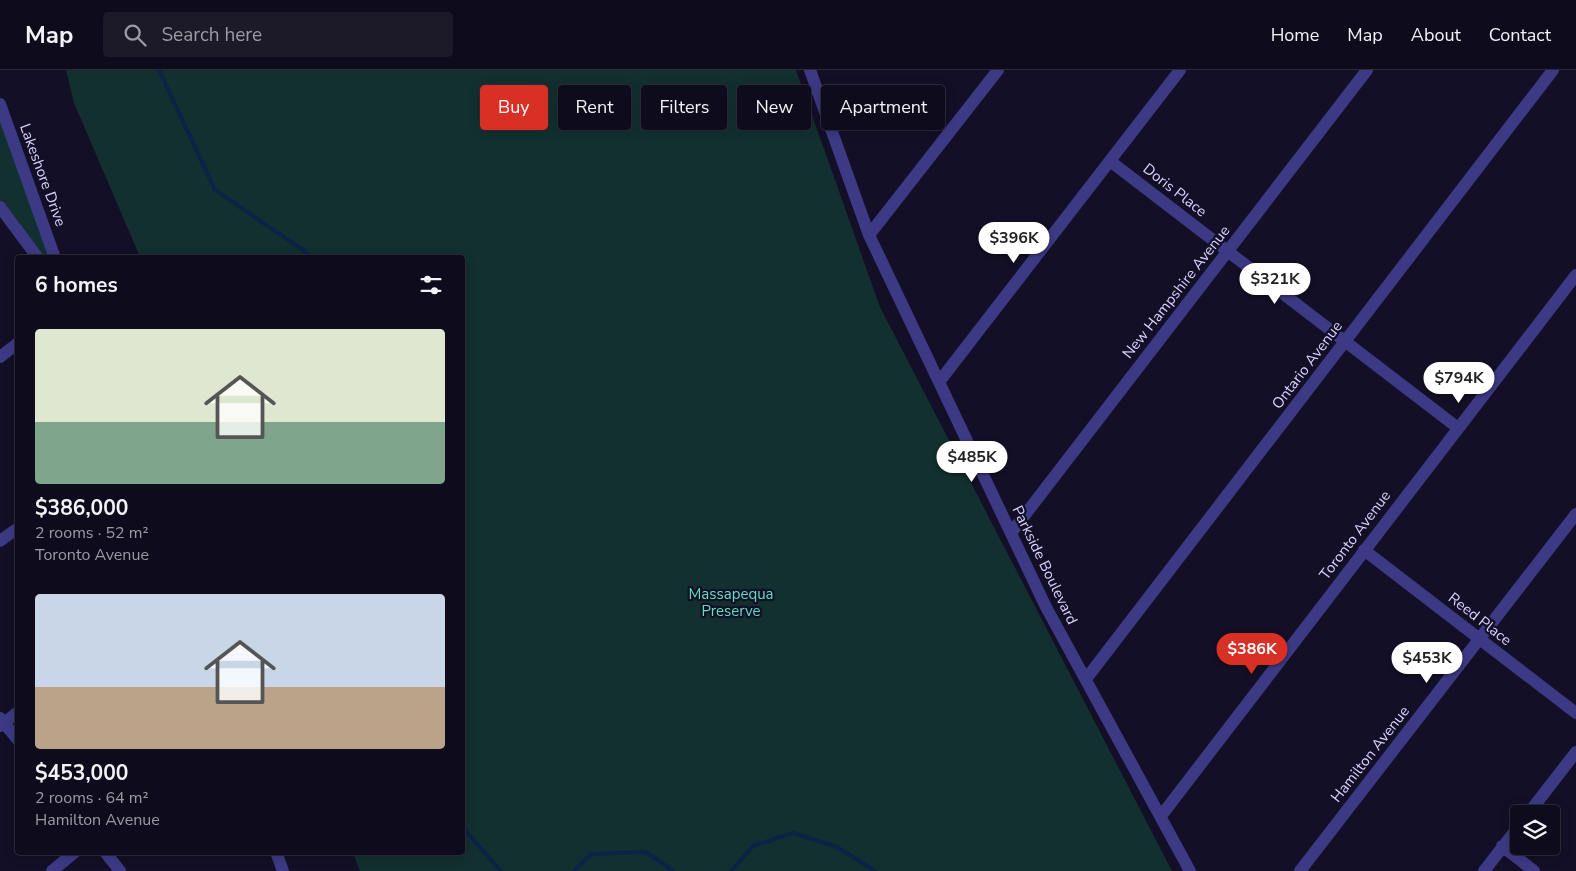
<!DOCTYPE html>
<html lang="en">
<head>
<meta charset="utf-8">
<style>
	:root { --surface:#0e0b1c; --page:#1c1929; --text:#f1f3f6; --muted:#9b9ba3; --line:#2e2b3b; --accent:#d93025 }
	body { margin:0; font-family:"Nunito Sans",sans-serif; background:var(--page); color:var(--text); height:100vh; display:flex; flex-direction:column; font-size:19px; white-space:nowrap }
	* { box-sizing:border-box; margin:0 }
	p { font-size:16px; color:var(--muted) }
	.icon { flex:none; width:28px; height:28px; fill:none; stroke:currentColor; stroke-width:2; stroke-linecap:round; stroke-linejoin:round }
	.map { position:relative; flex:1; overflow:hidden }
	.panel { position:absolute; left:15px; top:185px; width:450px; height:600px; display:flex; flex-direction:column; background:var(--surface); border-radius:5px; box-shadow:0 2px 12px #0003,0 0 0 1px var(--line) }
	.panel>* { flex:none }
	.top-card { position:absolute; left:480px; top:15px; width:475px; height:45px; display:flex; gap:10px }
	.controls { position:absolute; left:1510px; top:735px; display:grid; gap:10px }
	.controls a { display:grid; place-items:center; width:50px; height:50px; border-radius:5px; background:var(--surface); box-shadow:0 2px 12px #0003,0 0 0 1px var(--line); font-size:25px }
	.price { position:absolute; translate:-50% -42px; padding:0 11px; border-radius:18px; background:#fff; color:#222; font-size:16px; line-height:32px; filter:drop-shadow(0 1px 2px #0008) }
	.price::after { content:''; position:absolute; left:50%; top:30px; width:15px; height:11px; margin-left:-8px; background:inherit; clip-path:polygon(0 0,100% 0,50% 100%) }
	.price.current { background:var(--accent); color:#fff }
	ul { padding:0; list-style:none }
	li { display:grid; align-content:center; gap:10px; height:265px; padding:0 20px }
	li span { display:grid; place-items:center; height:155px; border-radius:5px; color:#555 }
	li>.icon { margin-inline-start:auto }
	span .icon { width:90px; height:90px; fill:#fffc; stroke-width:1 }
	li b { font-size:21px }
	h2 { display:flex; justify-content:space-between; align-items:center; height:60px; padding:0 20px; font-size:21px }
	.tag { padding:0 18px; border-radius:5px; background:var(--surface); box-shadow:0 2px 12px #0003,0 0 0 1px var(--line); font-size:18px; line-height:45px }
	.tag.current { background:var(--accent); color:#fff }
	header { display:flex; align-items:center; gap:30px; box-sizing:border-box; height:70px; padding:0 25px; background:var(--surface); border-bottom:1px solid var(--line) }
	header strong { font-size:24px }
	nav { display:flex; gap:28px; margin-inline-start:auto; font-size:18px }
	.search { width:350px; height:45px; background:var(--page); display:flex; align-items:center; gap:12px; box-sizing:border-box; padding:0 18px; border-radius:5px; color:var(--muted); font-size:19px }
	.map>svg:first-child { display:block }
</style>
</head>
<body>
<header>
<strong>Map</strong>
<div class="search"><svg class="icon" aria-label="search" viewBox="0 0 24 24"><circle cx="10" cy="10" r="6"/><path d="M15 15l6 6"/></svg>Search here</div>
<nav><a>Home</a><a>Map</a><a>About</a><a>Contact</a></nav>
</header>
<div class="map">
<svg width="1576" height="801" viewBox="0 0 1576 801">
	<rect width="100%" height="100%" fill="#130f26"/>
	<path fill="#12302f" d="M66 0H796L880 237 1172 801H360L353 783 462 782V188L140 187 74 33Z
		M0 40 55 187H37L0 139Z"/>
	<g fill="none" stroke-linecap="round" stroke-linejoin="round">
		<path stroke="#0c2248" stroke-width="4" d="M159 0 215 120 306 182 310 188
			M462 757 501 801
			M574 801 591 784 646 782 673 801
			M731 801 753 776 793 763 837 777 875 801"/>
		<path stroke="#3d3a85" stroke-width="12" d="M810 0 869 165 939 312 1046 537 1190 801
			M0 34 55 188
			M1110 91 1458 358
			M0 137 38 188
			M869 165 998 0
			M0 287 18 273
			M939 312 1180 0
			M1011 463 1367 0
			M0 471 18 458
			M1364 480 1576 643
			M1086 609 1553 0
			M0 648 18 670
			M0 656 18 642
			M1528 744 1576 682
			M1161 746 1576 205
			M1502 776 1534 801
			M105 782 120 801
			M276 782 283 801
			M52 801 75 782
			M1300 801 1576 444
			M1484 801 1519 756"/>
	</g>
	<g text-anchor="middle" stroke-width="4.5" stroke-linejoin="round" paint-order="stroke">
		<g font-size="15" fill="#d9d4ff" stroke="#130f26">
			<text transform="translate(43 105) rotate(70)" y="5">Lakeshore Drive</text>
			<text transform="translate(1175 120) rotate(38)" y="5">Doris Place</text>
			<text transform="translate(1176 222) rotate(-52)" y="5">New Hampshire Avenue</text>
			<text transform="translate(1307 295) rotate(-53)" y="5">Ontario Avenue</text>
			<text transform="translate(1355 465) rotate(-53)" y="5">Toronto Avenue</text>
			<text transform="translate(1045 495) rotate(64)" y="5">Parkside Boulevard</text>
			<text transform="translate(1480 549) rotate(38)" y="5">Reed Place</text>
			<text transform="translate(1370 684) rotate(-52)" y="5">Hamilton Avenue</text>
		</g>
		<g font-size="15" fill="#5fe0c0" stroke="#130f26">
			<text x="731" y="529">Massapequa<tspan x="731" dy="17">Preserve</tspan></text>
		</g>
	</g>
</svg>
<div class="controls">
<a><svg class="icon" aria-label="layers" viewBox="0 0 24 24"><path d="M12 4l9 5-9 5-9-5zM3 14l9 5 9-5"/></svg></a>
</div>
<b class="price" style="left:1014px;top:194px">$396K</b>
<b class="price" style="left:1275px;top:235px">$321K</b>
<b class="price" style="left:1459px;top:334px">$794K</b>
<b class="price" style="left:972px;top:413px">$485K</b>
<b class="price current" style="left:1252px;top:605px">$386K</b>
<b class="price" style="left:1427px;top:614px">$453K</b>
<div class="top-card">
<a class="tag current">Buy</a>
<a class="tag">Rent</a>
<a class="tag">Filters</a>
<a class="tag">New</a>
<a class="tag">Apartment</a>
</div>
<section class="panel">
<h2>6 homes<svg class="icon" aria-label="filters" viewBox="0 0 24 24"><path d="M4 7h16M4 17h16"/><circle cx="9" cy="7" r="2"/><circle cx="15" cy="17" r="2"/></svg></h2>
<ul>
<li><span style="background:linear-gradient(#dfe7d0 60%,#7fa58c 0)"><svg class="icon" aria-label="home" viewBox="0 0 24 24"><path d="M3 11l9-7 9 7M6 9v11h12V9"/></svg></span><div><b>$386,000</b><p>2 rooms · 52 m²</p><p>Toronto Avenue</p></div></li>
<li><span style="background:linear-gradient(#c9d6e8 60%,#b9a48a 0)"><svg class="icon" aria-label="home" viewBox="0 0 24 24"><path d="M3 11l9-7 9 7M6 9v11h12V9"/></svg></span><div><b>$453,000</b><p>2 rooms · 64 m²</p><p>Hamilton Avenue</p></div></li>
</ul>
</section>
</div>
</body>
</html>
